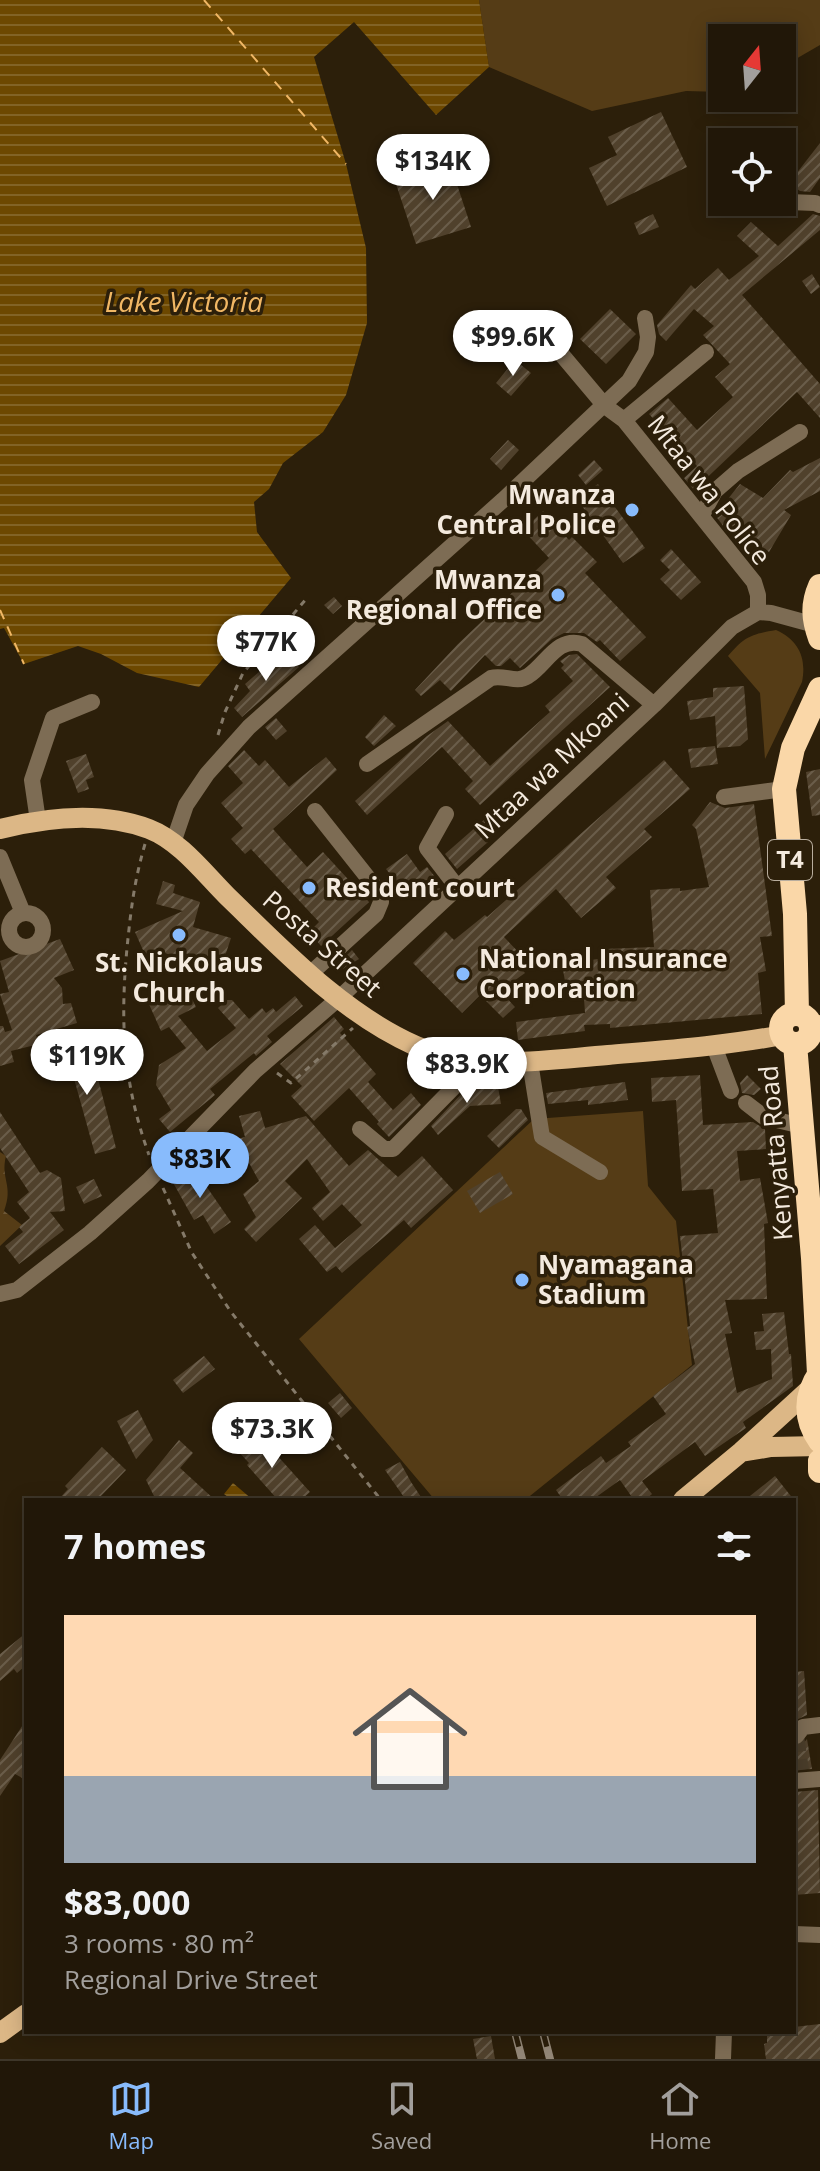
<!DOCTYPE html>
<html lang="en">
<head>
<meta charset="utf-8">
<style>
	:root { --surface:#211708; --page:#2d2416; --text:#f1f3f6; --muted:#a29f9c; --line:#3e3629; --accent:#88bbfc }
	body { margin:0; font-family:"Open Sans",sans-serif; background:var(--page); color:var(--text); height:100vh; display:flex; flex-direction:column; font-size:30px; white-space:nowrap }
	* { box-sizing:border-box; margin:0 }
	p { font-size:26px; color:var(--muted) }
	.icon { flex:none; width:44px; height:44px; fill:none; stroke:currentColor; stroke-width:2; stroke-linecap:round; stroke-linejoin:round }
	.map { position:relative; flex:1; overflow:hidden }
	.panel { position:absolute; left:24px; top:1498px; width:772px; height:536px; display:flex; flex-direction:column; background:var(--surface); border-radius:0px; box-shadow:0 4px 20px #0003,0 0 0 2px var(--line) }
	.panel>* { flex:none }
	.needle { width:52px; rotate:17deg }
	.fabs { position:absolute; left:708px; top:24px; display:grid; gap:16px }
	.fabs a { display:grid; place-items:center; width:88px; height:88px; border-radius:0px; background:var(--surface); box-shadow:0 4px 20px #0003,0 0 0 2px var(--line); font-size:40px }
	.price { position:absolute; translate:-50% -68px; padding:0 18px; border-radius:28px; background:#fff; color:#222; font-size:26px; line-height:52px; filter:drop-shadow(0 2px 4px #0008) }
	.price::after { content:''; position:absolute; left:50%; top:48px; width:24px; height:18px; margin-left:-12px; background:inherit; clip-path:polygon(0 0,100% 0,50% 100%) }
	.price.on { background:var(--accent); color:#111 }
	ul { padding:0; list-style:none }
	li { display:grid; align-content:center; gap:16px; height:424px; padding:0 40px }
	li span { display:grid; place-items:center; height:248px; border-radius:0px; color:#555 }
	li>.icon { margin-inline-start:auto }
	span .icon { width:144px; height:144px; fill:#fffc; stroke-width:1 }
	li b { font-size:34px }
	h2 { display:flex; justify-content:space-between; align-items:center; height:96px; padding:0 40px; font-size:34px }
	.menu { display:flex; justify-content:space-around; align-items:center; height:112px; border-top:2px solid var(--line); background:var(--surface); font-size:22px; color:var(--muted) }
	.menu a { display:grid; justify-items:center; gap:4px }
	.menu .on { color:var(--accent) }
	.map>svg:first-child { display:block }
</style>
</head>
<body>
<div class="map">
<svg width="820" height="2059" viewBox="0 0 820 2059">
	<defs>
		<pattern id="forest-firs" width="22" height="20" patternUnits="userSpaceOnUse" patternTransform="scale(2)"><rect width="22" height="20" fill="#553c16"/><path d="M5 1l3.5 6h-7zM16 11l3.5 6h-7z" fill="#6e5837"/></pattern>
		<pattern id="water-rules" width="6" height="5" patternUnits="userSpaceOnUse" patternTransform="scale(2)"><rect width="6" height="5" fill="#6d4800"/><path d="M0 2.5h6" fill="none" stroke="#826325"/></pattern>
		<pattern id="building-hatch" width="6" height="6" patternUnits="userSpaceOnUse" patternTransform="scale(2)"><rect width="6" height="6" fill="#50412c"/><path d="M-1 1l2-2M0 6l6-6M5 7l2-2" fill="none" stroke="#6a5d4a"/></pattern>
	</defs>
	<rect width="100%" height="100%" fill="#2c1f0a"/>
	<path fill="#553c16" d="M479 0H820V45L782 67V38H722V92L686 91 592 111 489 67Z
		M776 630C798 640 807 657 802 682L765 759 760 693 728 656C744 637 751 634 776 630Z
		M643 1111 648 1186 676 1221 692 1365 525 1500H435L299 1339 534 1119Z"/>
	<path fill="url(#forest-firs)" d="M0 1152 6 1156C0 1179 14 1185 4 1211L22 1225 0 1246Z"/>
	<path fill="url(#water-rules)" d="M0 0H479L489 67 436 115 354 22 314 57 346 164 366 248 367 323 346 395 323 432 283 463 269 489 254 502 257 532 291 578 199 687 137 673 101 654 78 646 24 664 4 628 0 629Z
		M233 1483 253 1500H232L224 1494Z"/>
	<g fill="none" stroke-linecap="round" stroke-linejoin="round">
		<path stroke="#f1b764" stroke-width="2" stroke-dasharray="10 8" stroke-linecap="butt" d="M204 0 346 164
			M0 610 24 664"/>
	</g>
	<path fill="url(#building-hatch)" d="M661 112 687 167 607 206 589 168 617 155 608 137Z
		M820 143V178L810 192 800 191 789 183Z
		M449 160 471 227 416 244 394 178Z
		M653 214 659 227 639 235 634 223Z
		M813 214 820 216V230L742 295 820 384V418L797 392 694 490 684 478 697 466 649 414 668 398 697 430 733 397 715 377 730 364 703 335 714 326 694 309 666 341 659 334 657 325 691 285 695 289 718 268 729 280 759 256 737 236 751 222 778 246Z
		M812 274 820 287 811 294 802 281Z
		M610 309 636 334 606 364 580 339Z
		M515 360 531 373 511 396 496 383Z
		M508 440 519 450 501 470 490 459Z
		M820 458V491L784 510 791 515 769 552 729 528 727 531 715 515 740 484 763 498 790 470 793 472Z
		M594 460 603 470 586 485 578 475Z
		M598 484 645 548 623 563 577 499Z
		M543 511 569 540 572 537 597 562 585 573 646 637 620 661 600 640 597 642 584 633H564L552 639 520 668 510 658 501 666H496L485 655 451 691 440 680 421 696 415 690 458 644 549 558 523 530Z
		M671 549 701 582 681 600 660 579 670 570 660 560Z
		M334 597 342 606 333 614 324 605Z
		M281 653 287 661 290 658 299 667 242 717 234 708 250 691 245 684Z
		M577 654 610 687 480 805 465 789 473 781 442 747 367 815 355 801 427 736 448 721 490 766 550 712 545 706 573 681 561 668 564 665 560 661 569 655Z
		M744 686 748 739 740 746 717 748 715 716 690 720 687 701 713 697V688Z
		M384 715 396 726 374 746 365 737Z
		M276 718 287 731 276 740 265 727Z
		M715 746 718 764 691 768 688 749Z
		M244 750 259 766 265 760 289 787 326 757 337 770 273 829 307 867 323 852 369 902 321 946 309 932 319 922 251 849 245 854 231 839 243 828 221 803 243 783 228 766Z
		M86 754 94 777 86 780 89 789 78 793 66 761Z
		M664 760 690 789 644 829 652 837 606 877 616 888 581 918 556 889 504 937 523 957 517 963 525 973 500 991 515 1007 503 1018 480 995 462 1013 413 963 445 931 454 940 485 915 487 917Z
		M820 769V815L812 816 806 772Z
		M710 802 725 808 754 804 772 936 760 937 766 971 758 973 762 1014 610 1028V1024L584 1025 585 1031 518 1040 516 1022 585 1013 583 984 566 987 562 964 605 958 604 949 654 947 650 890 680 888V891L709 887 696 829 692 825Z
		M485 819 494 830 485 838 488 842 457 869 445 854Z
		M407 854 420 872 427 867 440 883 438 886 440 889 426 900 421 892 412 898 405 889 403 891 386 869Z
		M163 881 175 885 173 893 200 902 193 927 231 938 219 974 160 951 146 957 135 932 183 911 156 904Z
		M60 939 74 970 54 978 62 988 63 1004 71 1003 77 1023 36 1035 39 1044 11 1051 14 1062 0 1066V1026H3L5 1032 12 1030 0 994 9 992 0 961Z
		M352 950 359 959 343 969 338 964Z
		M185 985 196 1007 178 1016 207 1051 236 1028 218 1008 227 1000H232L249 1019 262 1008 266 1013 273 1008 276 1012 295 996 303 1006 267 1036 272 1042 256 1056 254 1053 210 1089 215 1095 170 1132 159 1119 171 1110 156 1085 159 1065 186 1048 169 1027 161 1031 148 1002Z
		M334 1017 344 1029 340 1033 376 1074 368 1082 393 1110 411 1093 421 1105 389 1137 377 1124 379 1122 349 1088 314 1121 291 1096 302 1086 280 1064Z
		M90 1048 116 1148 95 1154 73 1075 42 1077V1064L74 1063 71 1055Z
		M700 1075 703 1125 753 1122 765 1129 766 1149 737 1151 740 1181 760 1178 768 1223 764 1224 767 1299 725 1300 732 1333 725 1334 737 1393 772 1379 771 1349 756 1350 754 1332 764 1331 762 1314 784 1312 789 1354H791L793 1386 743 1422 746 1428 705 1456 695 1442 642 1481 652 1494 645 1500H634L620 1480 592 1500H563L556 1490 601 1456 606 1463 631 1446 628 1442 666 1414 653 1396 695 1364 687 1327 690 1326 680 1236 718 1233 713 1189 682 1191 676 1100 652 1102 651 1078Z
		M747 1075 761 1089 754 1095 742 1093 740 1083Z
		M625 1082 628 1100 588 1105V1100L548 1104 546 1093Z
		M498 1087 501 1104 470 1106 438 1135 431 1126 466 1089Z
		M516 1109H521L528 1120 499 1148 487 1136Z
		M260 1111 265 1128 306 1116 349 1166 368 1150 398 1177 422 1156 453 1190 411 1228 404 1220 342 1273 336 1266 327 1272 299 1239 315 1225 335 1248 362 1225 342 1204 323 1221 312 1208 330 1192 307 1159 285 1181 302 1198 256 1242 244 1229 256 1217 243 1194 259 1181 244 1154 210 1163 206 1147 245 1137 239 1116Z
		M0 1112 40 1173 47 1170 61 1178 65 1211 50 1212 64 1230 19 1264 5 1246 23 1232 19 1227 30 1218 17 1202 29 1192 0 1148Z
		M193 1167 231 1222 214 1234 203 1215 194 1220 171 1179Z
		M500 1172 513 1194 480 1213 467 1191Z
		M94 1179 102 1196 84 1204 76 1187Z
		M204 1356 215 1369 183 1393 173 1380Z
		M340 1393 352 1408 341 1418 328 1403Z
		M138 1410 153 1440 136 1459 117 1421Z
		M257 1433 310 1492 301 1500H278L247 1465 249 1463 237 1450Z
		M179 1440 193 1453 180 1468 215 1500H156L146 1480Z
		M102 1447 126 1470 97 1500H58L68 1489 65 1486Z
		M400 1462 411 1482 423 1500H406L385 1470Z
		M775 1476 794 1500H745Z
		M26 1633V1665L17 1673 14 1669 0 1681V1654Z
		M804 1671 807 1715 794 1721V1672Z
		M26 1720V1780L15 1774 0 1796V1760Z
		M807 1739 812 1769 794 1770V1747L801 1746Z
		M818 1790 820 1893 794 1895V1792Z
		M820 2024V2059H766L764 2044 767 2043V2032H794V2027Z
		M491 2036 495 2059H477L473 2039Z"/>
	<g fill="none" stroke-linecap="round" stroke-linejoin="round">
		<path stroke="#4a3d2a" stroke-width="16" stroke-dasharray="16 8" stroke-linecap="butt" d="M796 1736 801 1770"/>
		<path stroke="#857a69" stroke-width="3" stroke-dasharray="6 6" stroke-linecap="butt" d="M218 735 225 712 243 673 307 598
			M145 844C134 882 131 909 127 948 120 1024 123 1082 149 1155
			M277 1073 291 1083 353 1028
			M163 1188 192 1253 231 1312 381 1500"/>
		<path stroke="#7d6c54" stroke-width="16" d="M789 202 815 203 820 205
			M536 324 605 406 624 420 754 582 758 595V612
			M624 420 706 352
			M702 515 715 491 738 471 800 432
			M367 764 491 678C504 674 516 684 528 676 546 665 557 636 582 644L654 705
			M724 797 784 789
			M446 814 427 848 457 887
			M38 821 32 780 53 718 92 702
			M173 843 186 805 207 774 249 727 503 500 629 381 646 352 648 337 645 318
			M0 857 23 913
			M9 930a17 17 0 1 1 34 0a17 17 0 1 1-34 0Z
			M310 974 376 914 381 902 380 893 315 811
			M714 1046 731 1091
			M530 1062 542 1137 600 1172
			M746 1103 764 1117 802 1126
			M360 1129 384 1149H393L455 1086 469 1060
			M0 1294 17 1290 90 1233 148 1181 255 1071 338 999 654 705 732 627 758 612 771 613 815 625
			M796 1736 803 1727 820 1725
			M794 1781 820 1779
			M794 1934 820 1935
			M723 2059 724 2032"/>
		<path stroke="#dcb786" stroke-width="20" d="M0 829C48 817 102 811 149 829 180 841 204 873 227 896 284 951 342 1013 416 1046 477 1072 544 1060 608 1055 666 1050 724 1046 782 1035
			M811 1026 820 1025
			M741 1452 771 1447 820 1446
			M683 1500 741 1452 811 1388
			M0 2033 26 2014"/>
		<path stroke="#fad7a8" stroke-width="24" d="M820 586C812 604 813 619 820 638
			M797 1014 795 914 784 789 793 748 820 689
			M781 1029a15 15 0 1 1 30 0a15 15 0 1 1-30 0Z
			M795 1044 813 1258 819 1374
			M820 1373C805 1395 804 1419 820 1441
			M820 1461V1471"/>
		<defs>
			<path id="rail" d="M515 2032 522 2059
				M543 2032 550 2059"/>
		</defs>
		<use href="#rail" stroke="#938777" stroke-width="8"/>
		<use href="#rail" stroke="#2c1f0a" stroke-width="5" stroke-dasharray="15" stroke-linecap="butt"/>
	</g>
	<g fill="#88bbfc" stroke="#2c1f0a" stroke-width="3">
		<circle cx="632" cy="510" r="8"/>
		<circle cx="558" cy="595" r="8"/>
		<circle cx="309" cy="888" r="8"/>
		<circle cx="179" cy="935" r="8"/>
		<circle cx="463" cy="974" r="8"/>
		<circle cx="522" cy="1280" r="8"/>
	</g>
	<g text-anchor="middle" stroke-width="7" stroke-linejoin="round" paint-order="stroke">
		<rect fill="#2c1f0a" stroke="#b8ad9e" stroke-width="2" x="768" y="840" width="44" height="40" rx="6"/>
		<g font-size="24" font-weight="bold" fill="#f4eade">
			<text x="790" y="868">T4</text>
		</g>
		<g font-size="26" fill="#f4eade" stroke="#2c1f0a">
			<text transform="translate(709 490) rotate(52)" y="9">Mtaa wa Police</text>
			<text transform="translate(552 766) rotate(-43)" y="9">Mtaa wa Mkoani</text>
			<text transform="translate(322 944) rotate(41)" y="9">Posta Street</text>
			<text transform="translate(776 1153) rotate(-95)" y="9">Kenyatta Road</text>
		</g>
		<g font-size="26" font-weight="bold" fill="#f4eade" stroke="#2c1f0a" text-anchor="start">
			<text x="616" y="504" text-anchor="end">Mwanza<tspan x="616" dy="30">Central Police</tspan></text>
			<text x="542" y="589" text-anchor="end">Mwanza<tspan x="542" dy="30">Regional Office</tspan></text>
			<text x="325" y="897">Resident court</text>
			<text x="479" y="968">National Insurance<tspan x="479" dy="30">Corporation</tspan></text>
			<text x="179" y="972" text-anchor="middle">St. Nickolaus<tspan x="179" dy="30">Church</tspan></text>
			<text x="538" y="1274">Nyamagana<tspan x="538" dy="30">Stadium</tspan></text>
		</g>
		<g font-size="28" font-style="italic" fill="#f1b764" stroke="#2c1f0a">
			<text x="184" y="312">Lake Victoria</text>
		</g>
	</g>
</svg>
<div class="fabs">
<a><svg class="needle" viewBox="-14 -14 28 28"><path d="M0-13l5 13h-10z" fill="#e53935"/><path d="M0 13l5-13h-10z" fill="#a29f9c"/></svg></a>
<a><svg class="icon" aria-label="locate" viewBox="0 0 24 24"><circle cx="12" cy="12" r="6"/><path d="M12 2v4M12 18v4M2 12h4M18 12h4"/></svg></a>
</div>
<b class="price" style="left:433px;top:202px">$134K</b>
<b class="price" style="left:513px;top:378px">$99.6K</b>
<b class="price" style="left:266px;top:683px">$77K</b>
<b class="price" style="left:87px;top:1097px">$119K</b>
<b class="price" style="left:467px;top:1105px">$83.9K</b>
<b class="price on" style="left:200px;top:1200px">$83K</b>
<b class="price" style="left:272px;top:1470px">$73.3K</b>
<section class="panel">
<h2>7 homes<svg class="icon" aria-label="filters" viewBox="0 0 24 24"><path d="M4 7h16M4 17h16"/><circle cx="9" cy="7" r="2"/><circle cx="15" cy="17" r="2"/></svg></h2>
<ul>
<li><span style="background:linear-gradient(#ffd9b3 65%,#9aa5b1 0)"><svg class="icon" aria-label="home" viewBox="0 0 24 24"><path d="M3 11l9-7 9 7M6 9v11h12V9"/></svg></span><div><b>$83,000</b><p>3 rooms · 80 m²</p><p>Regional Drive Street</p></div></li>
</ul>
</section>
</div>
<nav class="menu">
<a class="on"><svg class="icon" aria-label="map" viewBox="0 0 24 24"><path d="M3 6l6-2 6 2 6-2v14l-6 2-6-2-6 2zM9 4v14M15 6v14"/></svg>Map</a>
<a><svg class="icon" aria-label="saved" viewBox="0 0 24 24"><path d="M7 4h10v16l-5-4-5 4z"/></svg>Saved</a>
<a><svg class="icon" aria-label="home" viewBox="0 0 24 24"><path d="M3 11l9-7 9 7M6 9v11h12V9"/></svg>Home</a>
</nav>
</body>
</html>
